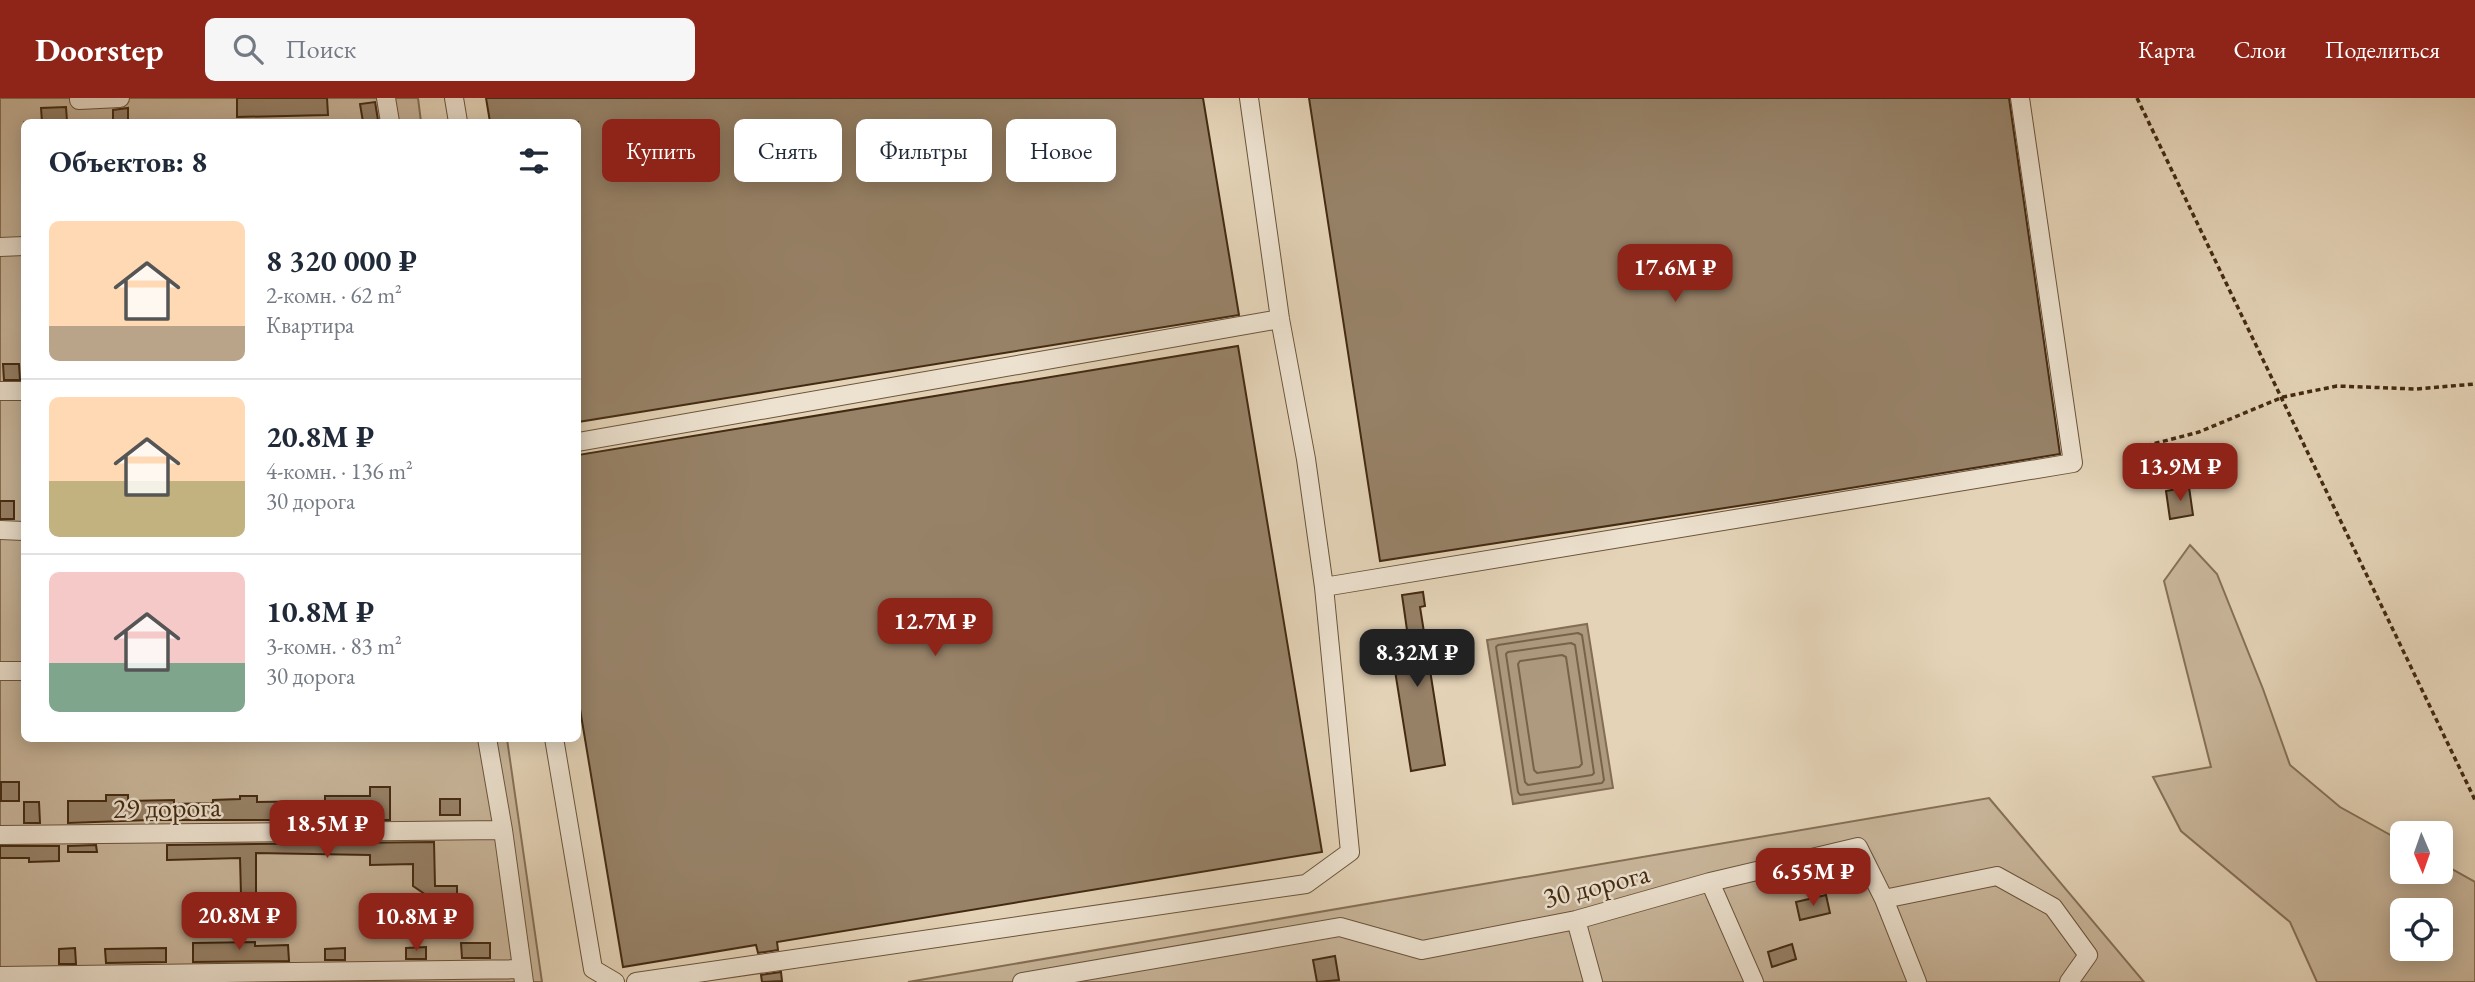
<!DOCTYPE html>
<html lang="ru">
<head>
<meta charset="utf-8">
<style>
	:root { --surface:#fff; --page:#f6f6f7; --text:#1f2937; --muted:#747a83; --line:#e0e1e3; --accent:#8f2418 }
	body { margin:0; font-family:"EB Garamond",serif; background:var(--page); color:var(--text); height:100vh; display:flex; flex-direction:column; font-size:26px; white-space:nowrap }
	* { box-sizing:border-box; margin:0 }
	p { font-size:23px; color:var(--muted) }
	.icon { flex:none; width:38px; height:38px; fill:none; stroke:currentColor; stroke-width:2; stroke-linecap:round; stroke-linejoin:round }
	.map { position:relative; flex:1; overflow:hidden }
	.details { position:absolute; left:21px; top:21px; width:560px; height:623px; display:flex; flex-direction:column; background:var(--surface); border-radius:10px; box-shadow:0 4px 18px #0003 }
	.details>* { flex:none }
	.banner { position:absolute; left:602px; top:21px; width:665px; height:63px; display:flex; gap:14px }
	.needle { width:46px; rotate:178deg }
	.fabs { position:absolute; left:2390px; top:723px; display:grid; gap:14px }
	.fabs a { display:grid; place-items:center; width:63px; height:63px; border-radius:10px; background:var(--surface); box-shadow:0 4px 18px #0003; font-size:35px }
	.price { position:absolute; translate:-50% -60px; padding:0 16px; border-radius:14px; background:var(--accent); color:#fff; font-size:23px; line-height:46px; filter:drop-shadow(0 2px 4px #0008) }
	.price::after { content:''; position:absolute; left:50%; top:42px; width:21px; height:16px; margin-left:-10px; background:inherit; clip-path:polygon(0 0,100% 0,50% 100%) }
	.price.on { background:#222; color:#fff }
	ul { padding:0; list-style:none }
	li { display:flex; align-items:center; gap:21px; height:175px; padding:0 28px }
	li+li { border-top:2px solid var(--line) }
	li span { display:grid; place-items:center; flex:none; width:196px; height:140px; border-radius:10px; color:#555 }
	li>.icon { margin-inline-start:auto }
	span .icon { width:84px; height:84px; fill:#fffc; stroke-width:1 }
	li b { font-size:30px }
	h2 { display:flex; justify-content:space-between; align-items:center; height:84px; padding:0 28px; font-size:30px }
	.chip { padding:0 24px; border-radius:10px; background:var(--surface); box-shadow:0 4px 18px #0003; font-size:24px; line-height:63px }
	.chip.on { background:var(--accent); color:#fff }
	header { display:flex; align-items:center; gap:42px; box-sizing:border-box; height:98px; padding:0 35px; background:var(--accent); color:#fff }
	header strong { font-size:33px }
	nav { display:flex; gap:38px; margin-inline-start:auto; font-size:24px }
	.search { width:490px; height:63px; background:var(--page); display:flex; align-items:center; gap:18px; box-sizing:border-box; padding:0 24px; border-radius:10px; color:var(--muted); font-size:26px }
	.map>svg:first-child { display:block }
</style>
</head>
<body>
<header>
<strong>Doorstep</strong>
<div class="search"><svg class="icon" aria-label="search" viewBox="0 0 24 24"><circle cx="10" cy="10" r="6"/><path d="M15 15l6 6"/></svg>Поиск</div>
<nav><a>Карта</a><a>Слои</a><a>Поделиться</a></nav>
</header>
<div class="map">
<svg width="2475" height="884" viewBox="0 0 2475 884">
	<rect width="100%" height="100%" fill="#e4d3b7"/>
	<filter id="stains"><feTurbulence type="fractalNoise" baseFrequency=".00286" numOctaves="4"/><feColorMatrix values="0 0 0 0 .2 0 0 0 0 .09 0 0 0 0 .02 0 0 0 .5 -.17"/></filter>
	<radialGradient id="worn" r=".72"><stop offset=".6" stop-color="#630" stop-opacity="0"/><stop offset="1" stop-color="#630" stop-opacity=".3"/></radialGradient>
	<path fill="#c9b69b" stroke="#867056" stroke-width="2" fill-rule="evenodd" d="M0 0H418L421 24H24V640L507 641 542 884H0Z
		M2190 447 2217 476 2263 591 2290 667 2340 709 2403 744V774H2441V765L2475 784V884H2317L2290 824 2181 733 2153 679 2211 669 2164 483ZM2441 812V850H2403V812Z
		M1989 700 2144 884H908Z"/>
	<path fill="#ad9a7f" stroke="#836d53" stroke-width="2" d="M1587 526 1613 690 1513 706 1487 542Z"/>
	<g fill="none" stroke-linecap="round" stroke-linejoin="round">
		<path stroke="#786248" stroke-width="2" d="M1578 535 1582 537 1604 682 1602 685 1520 697 1518 694 1496 549 1498 547Z
			M1571 545 1575 547 1594 675 1592 677 1528 687 1525 684 1506 556 1508 554Z
			M1562 557 1566 559 1582 666 1579 669 1537 675 1534 672 1518 566 1520 563Z"/>
	</g>
	<path fill="#978268" stroke="#432a12" stroke-width="2" d="M237 0H327L328 17 237 19Z
		M486 0H1203L1239 217 578 324V24H490Z
		M1309 0H2009L2060 356 1777 402 1380 463Z
		M375 4 378 22 363 24 360 6Z
		M66 9 67 23 42 24 41 10Z
		M128 10V24H113V12Z
		M1238 248 1322 754 777 844 778 852 758 855 756 847 623 869 578 599V357Z
		M3 266H19L20 282H4Z
		M2189 389 2193 417 2170 421 2166 393Z
		M0 403H14V421H0Z
		M1423 494 1425 508 1420 509 1445 667 1411 673 1389 535 1407 532 1402 497Z
		M1 684H19V703H1Z
		M370 689H390V722H150L68 725V703H106V697H128V703L174 702V706L213 705V702L240 701V698H257V704L325 703V698H370Z
		M440 701H460V717H440Z
		M24 704H39L40 725H24Z
		M434 744 435 788H457V803H435L413 788V766L370 767V757L256 755V798L241 797 240 760 167 762V747Z
		M96 747 97 754H68V748Z
		M0 748H59V763L29 764V760H0Z
		M1826 797 1830 815 1800 822 1796 804Z
		M255 844V848L288 847 289 863 193 864V845Z
		M461 845H490V860H462Z
		M1792 846 1796 861 1772 869 1768 854Z
		M426 849V861H406V850Z
		M75 850 76 866H59V851Z
		M166 850V864L106 865 105 851Z
		M345 850V862H325V851Z
		M1335 858 1339 882 1317 884 1313 862Z
		M781 874 782 883 762 884 761 877Z"/>
	<g fill="none" stroke-linecap="round" stroke-linejoin="round">
		<defs>
			<path id="minor" d="M386 0 390 24
				M454 0 458 24
				M79 2 120 0
				M0 149 24 148
				M0 293H24
				M578 344 1280 221
				M0 432 24 433
				M1324 489 2073 365 2020 0
				M0 573H24
				M487 640 503 732 524 884
				M554 640 593 871 615 884
				M0 737 503 732
				M1710 784 1754 884
				M1884 801 1917 884
				M1576 822 1593 884
				M0 878 522 871
				M636 884 1306 786 1350 754 1324 489 1306 361 1280 221 1249 0
				M1022 884 1340 829 1422 852 1576 822 1710 784 1858 749 1884 801 1997 778 2053 809 2088 857 2069 884"/>
		</defs>
		<use href="#minor" stroke="#6b543b" stroke-width="20"/>
		<path stroke="#432a12" stroke-width="3.5" stroke-dasharray="5 3.5" stroke-linecap="butt" d="M2137 0 2475 702
			M2130 352 2199 334 2283 299 2337 288 2416 291 2475 286"/>
		<use href="#minor" stroke="#ede2d0" stroke-width="18"/>
	</g>
	<g text-anchor="middle" stroke-width="5" stroke-linejoin="round" paint-order="stroke">
		<g font-size="28" fill="#432a12" stroke="#ede2d0">
			<text transform="translate(167 709) rotate(-1)" y="10">29 дорога</text>
			<text transform="translate(1596 787) rotate(-14)" y="10">30 дорога</text>
		</g>
	</g>
	<rect width="100%" height="100%" filter="url(#stains)"/>
	<rect width="100%" height="100%" fill="url(#worn)"/>
</svg>
<div class="fabs">
<a><svg class="needle" viewBox="-14 -14 28 28"><path d="M0-13l5 13h-10z" fill="#e53935"/><path d="M0 13l5-13h-10z" fill="#747a83"/></svg></a>
<a><svg class="icon" aria-label="locate" viewBox="0 0 24 24"><circle cx="12" cy="12" r="6"/><path d="M12 2v4M12 18v4M2 12h4M18 12h4"/></svg></a>
</div>
<b class="price" style="left:1675px;top:206px">17.6M ₽</b>
<b class="price" style="left:2180px;top:405px">13.9M ₽</b>
<b class="price" style="left:935px;top:560px">12.7M ₽</b>
<b class="price on" style="left:1417px;top:591px">8.32M ₽</b>
<b class="price" style="left:327px;top:762px">18.5M ₽</b>
<b class="price" style="left:1813px;top:810px">6.55M ₽</b>
<b class="price" style="left:239px;top:854px">20.8M ₽</b>
<b class="price" style="left:416px;top:855px">10.8M ₽</b>
<div class="banner">
<a class="chip on">Купить</a>
<a class="chip">Снять</a>
<a class="chip">Фильтры</a>
<a class="chip">Новое</a>
</div>
<section class="details">
<h2>Объектов: 8<svg class="icon" aria-label="filters" viewBox="0 0 24 24"><path d="M4 7h16M4 17h16"/><circle cx="9" cy="7" r="2"/><circle cx="15" cy="17" r="2"/></svg></h2>
<ul>
<li><span style="background:linear-gradient(#ffd9b3 75%,#b9a48a 0)"><svg class="icon" aria-label="home" viewBox="0 0 24 24"><path d="M3 11l9-7 9 7M6 9v11h12V9"/></svg></span><div><b>8 320 000 ₽</b><p>2-комн. · 62 m²</p><p>Квартира</p></div></li>
<li><span style="background:linear-gradient(#ffd9b3 60%,#c2b280 0)"><svg class="icon" aria-label="home" viewBox="0 0 24 24"><path d="M3 11l9-7 9 7M6 9v11h12V9"/></svg></span><div><b>20.8M ₽</b><p>4-комн. · 136 m²</p><p>30 дорога</p></div></li>
<li><span style="background:linear-gradient(#f6c9c9 65%,#7fa58c 0)"><svg class="icon" aria-label="home" viewBox="0 0 24 24"><path d="M3 11l9-7 9 7M6 9v11h12V9"/></svg></span><div><b>10.8M ₽</b><p>3-комн. · 83 m²</p><p>30 дорога</p></div></li>
</ul>
</section>
</div>
</body>
</html>
